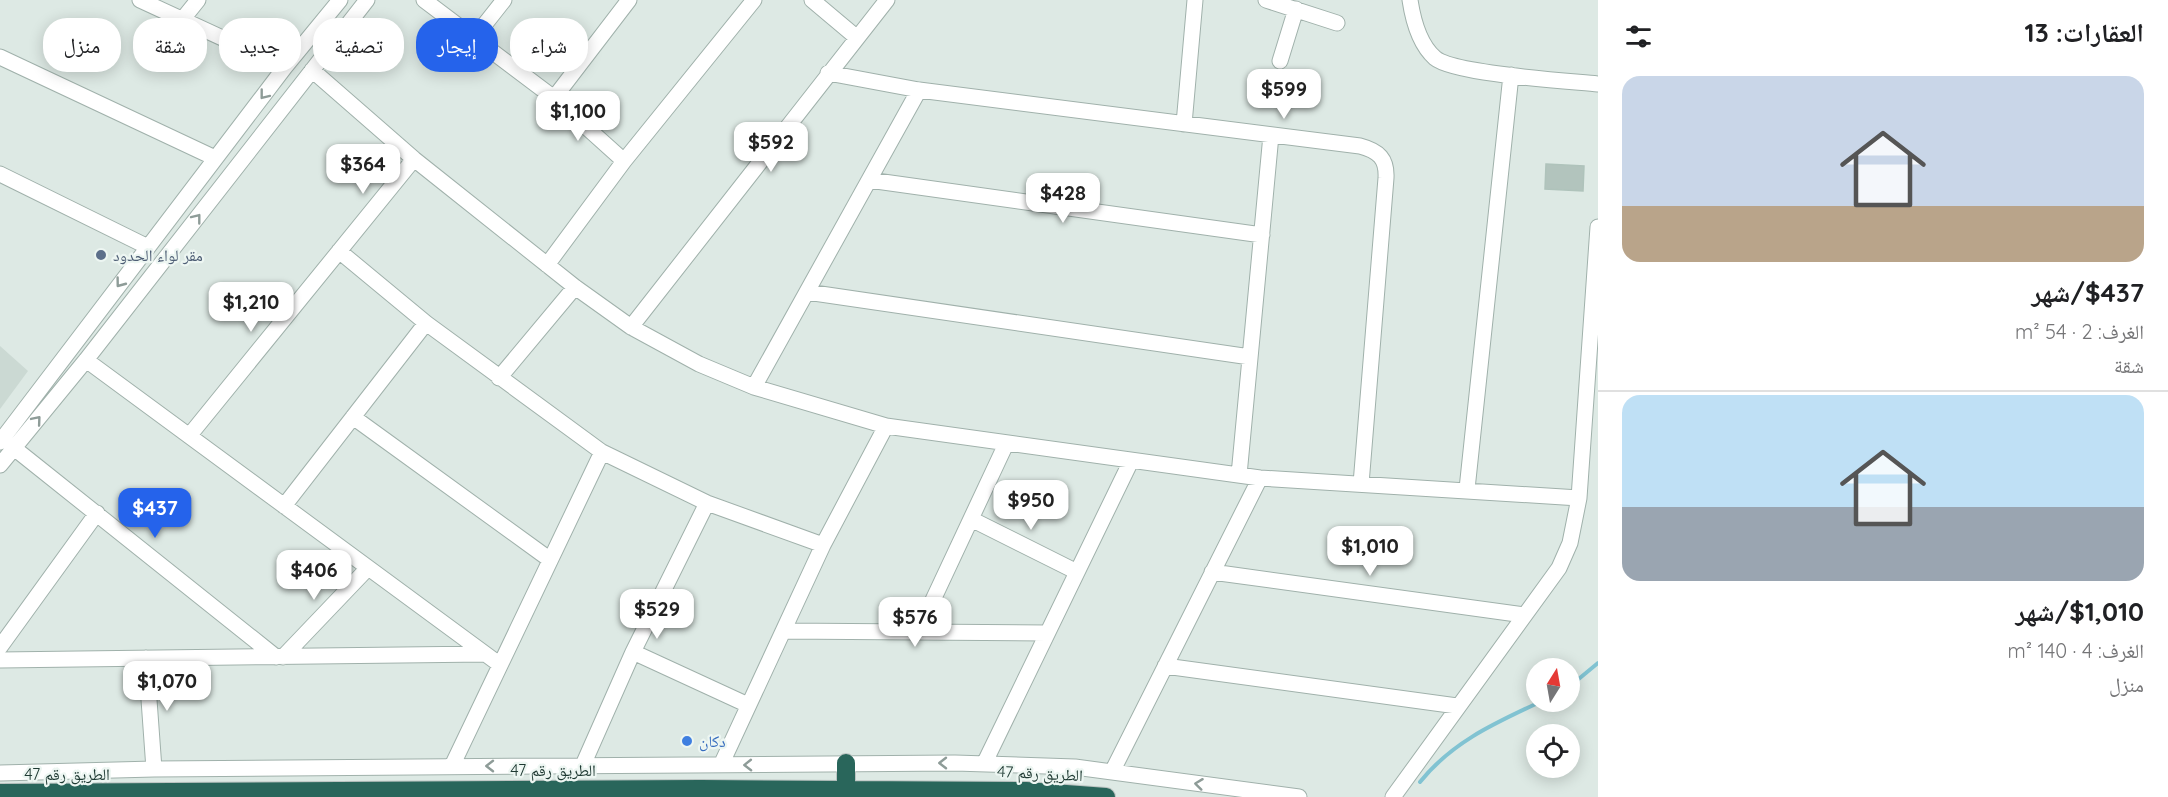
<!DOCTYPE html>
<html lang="ar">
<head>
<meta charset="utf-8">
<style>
	:root { --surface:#fff; --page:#f2f2f2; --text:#202124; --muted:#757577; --line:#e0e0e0; --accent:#2563eb }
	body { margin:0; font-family:Quicksand,"Noto Naskh Arabic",sans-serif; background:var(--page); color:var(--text); direction:rtl; height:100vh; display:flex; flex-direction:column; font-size:22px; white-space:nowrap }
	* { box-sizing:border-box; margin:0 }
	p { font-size:20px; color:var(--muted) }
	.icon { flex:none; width:33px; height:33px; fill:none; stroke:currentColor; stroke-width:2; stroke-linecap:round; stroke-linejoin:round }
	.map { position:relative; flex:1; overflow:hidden; direction:ltr }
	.drawer { display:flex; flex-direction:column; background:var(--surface); width:570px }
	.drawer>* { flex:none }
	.top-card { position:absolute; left:18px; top:18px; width:570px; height:54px; direction:rtl; display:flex; gap:12px }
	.needle { width:39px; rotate:11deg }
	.buttons { position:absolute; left:1526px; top:658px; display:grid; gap:12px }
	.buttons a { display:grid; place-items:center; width:54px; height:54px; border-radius:50%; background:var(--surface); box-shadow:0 3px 15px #0003; font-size:30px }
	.price { position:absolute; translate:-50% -51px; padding:0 14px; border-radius:12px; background:#fff; color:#222; font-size:20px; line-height:39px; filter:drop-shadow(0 2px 3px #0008) }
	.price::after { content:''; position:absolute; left:50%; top:36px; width:18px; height:14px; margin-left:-9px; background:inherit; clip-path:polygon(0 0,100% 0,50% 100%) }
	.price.selected { background:var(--accent); color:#fff }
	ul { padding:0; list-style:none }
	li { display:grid; align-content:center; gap:12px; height:318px; padding:0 24px }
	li+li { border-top:2px solid var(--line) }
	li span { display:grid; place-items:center; height:186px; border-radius:18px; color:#555 }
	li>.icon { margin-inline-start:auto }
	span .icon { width:108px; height:108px; fill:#fffc; stroke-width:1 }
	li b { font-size:26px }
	h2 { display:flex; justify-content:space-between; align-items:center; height:72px; padding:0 24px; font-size:26px }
	.chip { padding:0 21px; border-radius:24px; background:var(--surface); box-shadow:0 3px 15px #0003; font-size:21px; line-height:54px }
	.chip.selected { background:var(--accent); color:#fff }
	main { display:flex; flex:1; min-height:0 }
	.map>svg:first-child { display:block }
</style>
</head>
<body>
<main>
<section class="drawer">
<h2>العقارات: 13<svg class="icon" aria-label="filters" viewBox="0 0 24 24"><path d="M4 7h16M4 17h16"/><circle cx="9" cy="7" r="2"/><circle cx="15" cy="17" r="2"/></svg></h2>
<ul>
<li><span style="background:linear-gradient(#c9d6e8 70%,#b9a48a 0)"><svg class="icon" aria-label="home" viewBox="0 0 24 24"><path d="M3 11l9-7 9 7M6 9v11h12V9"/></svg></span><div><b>$437/شهر</b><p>الغرف: 2 · 54 m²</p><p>شقة</p></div></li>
<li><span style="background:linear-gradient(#bfe0f5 60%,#9aa5b1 0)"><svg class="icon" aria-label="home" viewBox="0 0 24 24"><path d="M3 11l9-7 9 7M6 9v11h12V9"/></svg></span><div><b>$1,010/شهر</b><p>الغرف: 4 · 140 m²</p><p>منزل</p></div></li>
</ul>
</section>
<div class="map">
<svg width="1598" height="797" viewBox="0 0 1598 797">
	<rect width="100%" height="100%" fill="#dde9e4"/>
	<path fill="#cbd9d3" d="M0 346 28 371 0 409Z"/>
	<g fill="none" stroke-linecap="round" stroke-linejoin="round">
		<path stroke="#81c3d2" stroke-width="4" d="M1569 687 1598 663
			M1420 782C1452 742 1495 723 1540 702"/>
	</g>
	<path fill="#b2c4bd" stroke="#afc3bb" stroke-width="1.5" d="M1546 164 1584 166 1583 191 1545 189Z"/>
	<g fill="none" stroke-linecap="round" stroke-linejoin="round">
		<defs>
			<path id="minor" d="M140 0 285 67
				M424 0 554 98 629 0
				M812 0 856 37
				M1266 0 1337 23
				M1410 0C1413 20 1419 44 1435 58 1454 74 1568 81 1598 84
				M182 20 198 0
				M474 38 504 0
				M0 57 215 158
				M1280 61 1296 9
				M312 70 414 159 575 287 631 327 699 364 754 387 886 426 1260 478 1579 498
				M828 73 919 90 1360 146C1379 151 1387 159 1386 178L1361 484
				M554 98 624 161
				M1184 124 1195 0
				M0 174 148 247
				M869 180 1262 235
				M339 251 426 323 602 452 707 503 823 545
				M547 265 624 161 754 0
				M807 292 1250 357
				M631 327 887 0
				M86 360 499 664
				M499 378 575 287
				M754 387 919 90
				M353 417 549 559
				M189 436 414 159
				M0 442 285 67 340 0
				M14 448 276 657
				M0 465 86 360 367 0
				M1239 475 1271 135
				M1467 489 1511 75
				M284 506 426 323
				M971 519 1077 572
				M1212 572 1524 615
				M783 631 1047 633
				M918 632 1006 444
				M0 647 97 513
				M633 652 748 705
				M283 657 368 568
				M146 658 154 769
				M0 660 485 654
				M1165 666 1457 706
				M984 764 1131 461
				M583 765 633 652 707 503
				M721 765 823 545 886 426
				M452 766 602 452
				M1112 772 1260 478
				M0 773 154 769 955 763 1075 767 1299 797
				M1393 797 1559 568 1570 543 1579 498 1598 227"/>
			<path id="highway" d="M846 790V763
				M0 793 701 789 1026 791 1106 797"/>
		</defs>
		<use href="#minor" stroke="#a0b1ab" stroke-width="17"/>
		<use href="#highway" stroke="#bcc4c2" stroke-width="20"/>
		<use href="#minor" stroke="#fff" stroke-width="15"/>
		<use href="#highway" stroke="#29665b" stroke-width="18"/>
	</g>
	<defs><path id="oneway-chevron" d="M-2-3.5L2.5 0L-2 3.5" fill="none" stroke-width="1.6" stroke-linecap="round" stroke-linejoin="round" transform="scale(1.5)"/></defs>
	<g stroke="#8e9c98">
		<use href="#oneway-chevron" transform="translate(264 95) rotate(128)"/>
		<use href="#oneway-chevron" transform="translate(197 218) rotate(-52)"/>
		<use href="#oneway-chevron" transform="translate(120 283) rotate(127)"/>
		<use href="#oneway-chevron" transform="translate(37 420) rotate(-50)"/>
		<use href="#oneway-chevron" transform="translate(943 763) rotate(-180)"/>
		<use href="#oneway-chevron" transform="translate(748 765) rotate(179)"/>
		<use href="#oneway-chevron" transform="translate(490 766) rotate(180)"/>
		<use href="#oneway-chevron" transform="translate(1199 784) rotate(-173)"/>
	</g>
	<circle fill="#5c6f8a" stroke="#edf6f2" stroke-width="2" cx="101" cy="255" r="6"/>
	<circle fill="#3f7fe0" stroke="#edf6f2" stroke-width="2" cx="687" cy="741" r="6"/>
	<g text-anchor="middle" stroke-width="4.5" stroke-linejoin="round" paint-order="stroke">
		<g font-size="16" fill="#4e5e75" stroke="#edf6f2" text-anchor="start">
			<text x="113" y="261">مقر لواء الحدود</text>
		</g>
		<g font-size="16" fill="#366cbe" stroke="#edf6f2" text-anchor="start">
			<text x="699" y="747">دكان</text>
		</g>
		<g font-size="16" fill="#1e3932" stroke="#edf6f2">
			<text x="553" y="776">الطريق رقم 47</text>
			<text transform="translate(1040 773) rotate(3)" y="6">الطريق رقم 47</text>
			<text x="67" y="780">الطريق رقم 47</text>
		</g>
	</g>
</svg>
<div class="buttons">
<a><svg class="needle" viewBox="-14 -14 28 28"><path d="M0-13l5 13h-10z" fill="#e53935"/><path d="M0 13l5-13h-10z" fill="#757577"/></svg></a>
<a><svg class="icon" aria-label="locate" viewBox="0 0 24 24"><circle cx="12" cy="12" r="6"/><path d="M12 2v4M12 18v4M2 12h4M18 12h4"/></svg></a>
</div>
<b class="price" style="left:1284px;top:120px">$599</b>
<b class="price" style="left:578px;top:142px">$1,100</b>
<b class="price" style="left:771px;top:173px">$592</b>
<b class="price" style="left:363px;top:195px">$364</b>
<b class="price" style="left:1063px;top:224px">$428</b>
<b class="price" style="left:251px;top:333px">$1,210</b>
<b class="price" style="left:1031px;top:531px">$950</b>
<b class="price selected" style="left:155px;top:539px">$437</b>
<b class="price" style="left:1370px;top:577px">$1,010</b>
<b class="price" style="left:314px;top:601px">$406</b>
<b class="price" style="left:657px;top:640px">$529</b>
<b class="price" style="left:915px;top:648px">$576</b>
<b class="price" style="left:167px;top:712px">$1,070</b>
<div class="top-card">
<a class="chip">شراء</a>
<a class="chip selected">إيجار</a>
<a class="chip">تصفية</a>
<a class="chip">جديد</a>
<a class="chip">شقة</a>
<a class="chip">منزل</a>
</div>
</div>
</main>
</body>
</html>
